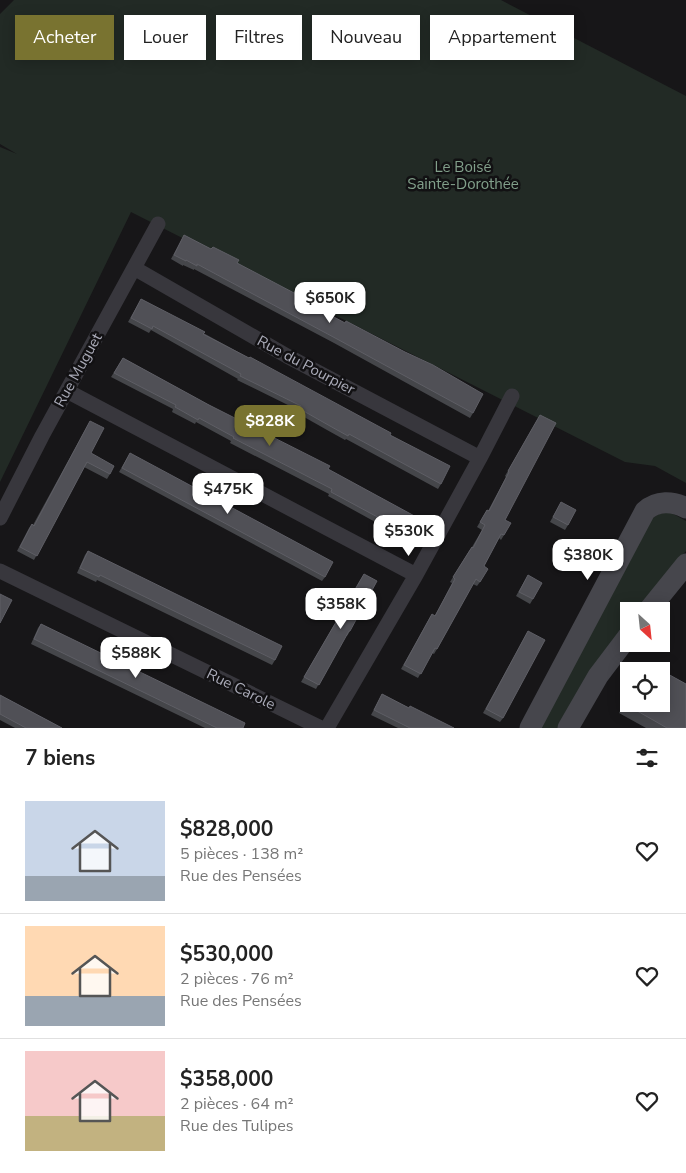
<!DOCTYPE html>
<html lang="fr">
<head>
<meta charset="utf-8">
<style>
	:root { --surface:#fff; --page:#f2f2f2; --text:#222; --muted:#767676; --line:#e0e0e0; --accent:#797330 }
	body { margin:0; font-family:"Nunito Sans",sans-serif; background:var(--page); color:var(--text); height:100vh; display:flex; flex-direction:column; font-size:19px; white-space:nowrap }
	* { box-sizing:border-box; margin:0 }
	p { font-size:16px; color:var(--muted) }
	.icon { flex:none; width:28px; height:28px; fill:none; stroke:currentColor; stroke-width:2; stroke-linecap:round; stroke-linejoin:round }
	.map { position:relative; height:728px; overflow:hidden }
	.sheet { display:flex; flex-direction:column; background:var(--surface); flex:1 }
	.sheet>* { flex:none }
	.banner { position:absolute; left:15px; top:15px; width:656px; height:45px; display:flex; gap:10px }
	.needle { width:32px; rotate:153deg }
	.buttons { position:absolute; left:620px; top:602px; display:grid; gap:10px }
	.buttons a { display:grid; place-items:center; width:50px; height:50px; border-radius:0px; background:var(--surface); box-shadow:0 2px 12px #0003; font-size:25px }
	.price { position:absolute; translate:-50% -42px; padding:0 11px; border-radius:10px; background:#fff; color:#222; font-size:16px; line-height:32px; filter:drop-shadow(0 1px 2px #0008) }
	.price::after { content:''; position:absolute; left:50%; top:30px; width:15px; height:11px; margin-left:-8px; background:inherit; clip-path:polygon(0 0,100% 0,50% 100%) }
	.price.selected { background:var(--accent); color:#fff }
	ul { padding:0; list-style:none }
	li { display:flex; align-items:center; gap:15px; height:125px; padding:0 25px }
	li+li { border-top:1px solid var(--line) }
	li span { display:grid; place-items:center; flex:none; width:140px; height:100px; border-radius:0px; color:#555 }
	li>.icon { margin-inline-start:auto }
	span .icon { width:60px; height:60px; fill:#fffc; stroke-width:1 }
	li b { font-size:21px }
	h2 { display:flex; justify-content:space-between; align-items:center; height:60px; padding:0 25px; font-size:21px }
	.pill { padding:0 18px; border-radius:0px; background:var(--surface); box-shadow:0 2px 12px #0003; font-size:18px; line-height:45px }
	.pill.selected { background:var(--accent); color:#fff }
	.map>svg:first-child { display:block }
</style>
</head>
<body>
<div class="map">
<svg width="686" height="728" viewBox="0 0 686 728">
	<rect width="100%" height="100%" fill="#171618"/>
	<path fill="#222a25" d="M14 0H501L686 96V483L655 466 625 462 131 212 0 482V147L17 154 0 144V14Z
		M670 512 686 521V551L638 611H629V622L613 642 560 728H538L651 519 659 514Z"/>
	<g fill="none" stroke-linecap="round" stroke-linejoin="round">
		<path stroke="#38373d" stroke-width="15" d="M134 268 287 356 480 458
			M67 391 416 575
			M0 518 42 436 158 224
			M0 571 321 728
			M327 728 416 575 480 458 512 396"/>
		<path stroke="#46464c" stroke-width="21" d="M648 611 686 564
			M530 728 645 511C657 500 673 501 686 508
			M568 728 598 676 629 635"/>
	</g>
	<path fill="#45464a" d="M184 235 237 263 295 296 473 413 470 418 334 343 194 269V270L183 265V266L171 259Z
		M141 299 390 435 441 484 438 489 346 439 345 440 327 430 297 413 298 410 237 380 238 379 151 330 149 333 128 322Z
		M123 358 209 405 328 469 411 535 408 540 328 496 329 494 230 443 231 441 196 422 195 424 172 412 173 409 111 377Z
		M540 415 505 520 504 535 501 540 499 538 484 566 480 582 477 586 473 584 437 649 434 654 432 653 418 678 401 669 429 619 432 614 435 616 452 583 450 582 469 551 472 547 482 530 477 527 484 515 487 510 488 511 506 477 505 476Z
		M90 421 91 453 110 474 107 479 84 467 34 560 17 551 29 528 32 524 33 525Z
		M130 453 325 577 322 581 119 472Z
		M561 502 568 525 565 530 550 522Z
		M88 551 275 660 272 665 97 580 96 582 77 573 85 555Z
		M364 574 350 631 347 636 346 635 316 689 301 682Z
		M528 575 533 599 530 604 516 596Z
		M41 624 243 728H205L31 644 38 628Z
		M528 631 503 718 500 722 483 713Z
		M648 663 686 684V728H646L619 713 629 695V704H661V671H642Z
		M382 694 409 708 454 728H398L371 715Z
		M0 695 62 728H15L0 720Z"/>
	<path fill="#505056" stroke="#5e5e65" d="M184 235 211 249 213 247 239 260 237 263 296 294 295 296 345 323 346 321 405 352 433 365 483 394 473 413 337 339 197 264V266L186 260V261L174 255Z
		M141 299 205 332 203 334 249 358 250 357 391 433 390 435 450 466 441 484 349 434 348 436 330 426 300 409 301 406 240 376 241 374 153 326 152 329 131 318Z
		M123 358 209 405 330 466 328 469 420 519 411 535 331 492 332 489 233 438 234 437 199 418 198 420 175 407 176 405 114 373Z
		M540 415 556 423 505 520 511 523 504 535 501 534 484 566 488 569 480 582 476 579 437 649 435 648 421 674 404 665 432 614 435 616 455 579 453 577 472 547 473 548 485 525 480 522 487 510 489 511 509 472 508 471Z
		M90 421 104 428 91 453 114 466 110 474 87 462 37 556 20 547 32 524 34 526Z
		M130 453 333 562 325 577 122 468Z
		M561 502 576 510 568 525 553 517Z
		M88 551 282 646 275 660 100 575 99 577 80 568Z
		M364 574 377 581 350 631H349L319 685 304 677Z
		M528 575 542 583 533 599 519 592Z
		M0 594 12 600 0 623Z
		M41 624 245 723 243 728H217L34 639Z
		M528 631 545 640 503 718 486 709Z
		M648 663 686 684V728H667L625 704 629 697V704H661V671H643Z
		M382 694 409 708 410 706 454 728H410L374 710Z
		M0 695 62 728H26L0 714Z"/>
	<g text-anchor="middle" stroke-width="5" stroke-linejoin="round" paint-order="stroke">
		<g font-size="15" fill="#82a08b" stroke="#121113">
			<text x="463" y="172">Le Boisé<tspan x="463" dy="17">Sainte-Dorothée</tspan></text>
		</g>
		<g font-size="15" fill="#a9aab7" stroke="#121113">
			<text transform="translate(306 365) rotate(28)" y="5">Rue du Pourpier</text>
			<text transform="translate(78 370) rotate(-61)" y="5">Rue Muguet</text>
			<text transform="translate(241 689) rotate(26)" y="5">Rue Carole</text>
		</g>
	</g>
</svg>
<div class="buttons">
<a><svg class="needle" viewBox="-14 -14 28 28"><path d="M0-13l5 13h-10z" fill="#e53935"/><path d="M0 13l5-13h-10z" fill="#767676"/></svg></a>
<a><svg class="icon" aria-label="locate" viewBox="0 0 24 24"><circle cx="12" cy="12" r="6"/><path d="M12 2v4M12 18v4M2 12h4M18 12h4"/></svg></a>
</div>
<b class="price" style="left:330px;top:324px">$650K</b>
<b class="price selected" style="left:270px;top:447px">$828K</b>
<b class="price" style="left:228px;top:515px">$475K</b>
<b class="price" style="left:409px;top:557px">$530K</b>
<b class="price" style="left:588px;top:581px">$380K</b>
<b class="price" style="left:341px;top:630px">$358K</b>
<b class="price" style="left:136px;top:679px">$588K</b>
<div class="banner">
<a class="pill selected">Acheter</a>
<a class="pill">Louer</a>
<a class="pill">Filtres</a>
<a class="pill">Nouveau</a>
<a class="pill">Appartement</a>
</div>
</div>
<section class="sheet">
<h2>7 biens<svg class="icon" aria-label="filters" viewBox="0 0 24 24"><path d="M4 7h16M4 17h16"/><circle cx="9" cy="7" r="2"/><circle cx="15" cy="17" r="2"/></svg></h2>
<ul>
<li><span style="background:linear-gradient(#c9d6e8 75%,#9aa5b1 0)"><svg class="icon" aria-label="home" viewBox="0 0 24 24"><path d="M3 11l9-7 9 7M6 9v11h12V9"/></svg></span><div><b>$828,000</b><p>5 pièces · 138 m²</p><p>Rue des Pensées</p></div><svg class="icon" aria-label="heart" viewBox="0 0 24 24"><path d="M12 20l-8-8c-3-5 5-10 8-4 3-6 11-1 8 4z"/></svg></li>
<li><span style="background:linear-gradient(#ffd9b3 70%,#9aa5b1 0)"><svg class="icon" aria-label="home" viewBox="0 0 24 24"><path d="M3 11l9-7 9 7M6 9v11h12V9"/></svg></span><div><b>$530,000</b><p>2 pièces · 76 m²</p><p>Rue des Pensées</p></div><svg class="icon" aria-label="heart" viewBox="0 0 24 24"><path d="M12 20l-8-8c-3-5 5-10 8-4 3-6 11-1 8 4z"/></svg></li>
<li><span style="background:linear-gradient(#f6c9c9 65%,#c2b280 0)"><svg class="icon" aria-label="home" viewBox="0 0 24 24"><path d="M3 11l9-7 9 7M6 9v11h12V9"/></svg></span><div><b>$358,000</b><p>2 pièces · 64 m²</p><p>Rue des Tulipes</p></div><svg class="icon" aria-label="heart" viewBox="0 0 24 24"><path d="M12 20l-8-8c-3-5 5-10 8-4 3-6 11-1 8 4z"/></svg></li>
</ul>
</section>
</body>
</html>
